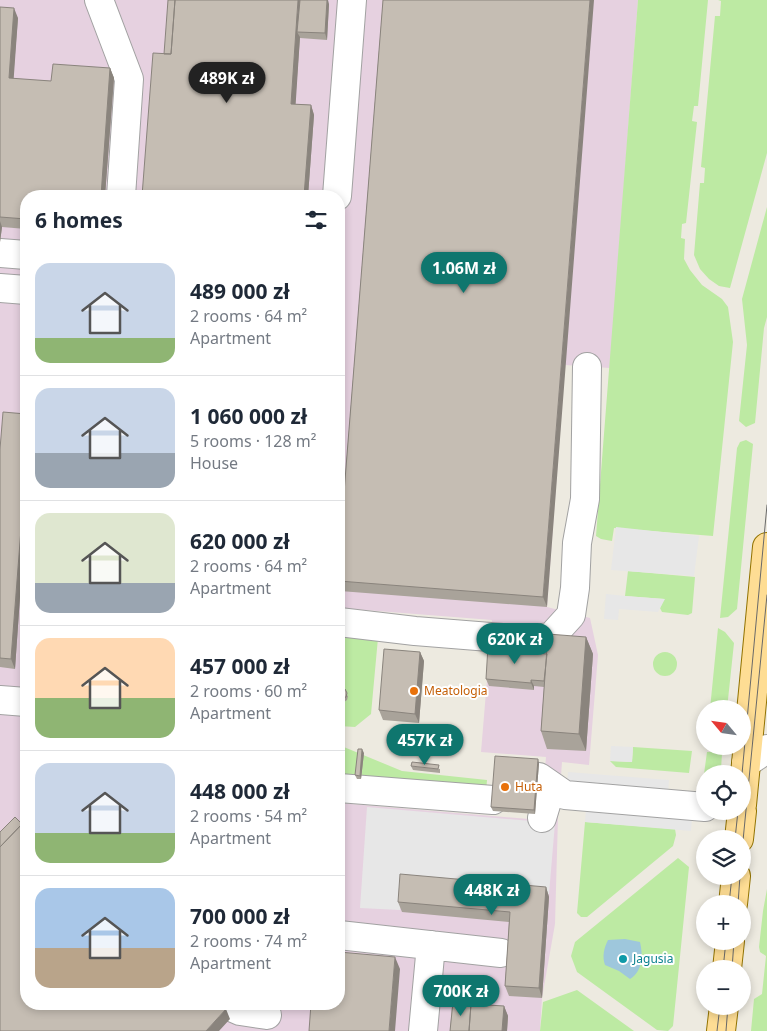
<!DOCTYPE html>
<html lang="en">
<head>
<meta charset="utf-8">
<style>
	:root { --surface:#fff; --page:#f2f2f3; --text:#1f2937; --muted:#747a83; --line:#e0e1e3; --accent:#0f766e }
	body { margin:0; font-family:"Noto Sans",sans-serif; background:var(--page); color:var(--text); height:100vh; display:flex; flex-direction:column; font-size:19px; white-space:nowrap }
	* { box-sizing:border-box; margin:0 }
	p { font-size:16px; color:var(--muted) }
	.icon { flex:none; width:28px; height:28px; fill:none; stroke:currentColor; stroke-width:2; stroke-linecap:round; stroke-linejoin:round }
	.map { position:relative; flex:1; overflow:hidden }
	.sheet { position:absolute; left:20px; top:190px; width:325px; height:820px; display:flex; flex-direction:column; background:var(--surface); border-radius:20px; box-shadow:0 2px 8px #0003 }
	.sheet>* { flex:none }
	.needle { width:32px; rotate:299deg }
	.tools { position:absolute; left:696px; top:700px; display:grid; gap:10px }
	.tools a { display:grid; place-items:center; width:55px; height:55px; border-radius:50%; background:var(--surface); box-shadow:0 2px 8px #0003; font-size:25px }
	.price { position:absolute; translate:-50% -42px; padding:0 11px; border-radius:18px; background:var(--accent); color:#fff; font-size:16px; line-height:32px; filter:drop-shadow(0 1px 2px #0008) }
	.price::after { content:''; position:absolute; left:50%; top:30px; width:15px; height:11px; margin-left:-8px; background:inherit; clip-path:polygon(0 0,100% 0,50% 100%) }
	.price.active { background:#222; color:#fff }
	ul { padding:0; list-style:none }
	li { display:flex; align-items:center; gap:15px; height:125px; padding:0 15px }
	li+li { border-top:1px solid var(--line) }
	li span { display:grid; place-items:center; flex:none; width:140px; height:100px; border-radius:15px; color:#555 }
	li>.icon { margin-inline-start:auto }
	span .icon { width:60px; height:60px; fill:#fffc; stroke-width:1 }
	li b { font-size:21px }
	h2 { display:flex; justify-content:space-between; align-items:center; height:60px; padding:0 15px; font-size:21px }
	.map>svg:first-child { display:block }
</style>
</head>
<body>
<div class="map">
<svg width="767" height="1031" viewBox="0 0 767 1031">
	<rect width="100%" height="100%" fill="#edeae0"/>
	<path fill="#e6d1e0" fill-rule="evenodd" d="M0 0H638L610 368 565 365 547 607 590 618 598 655 589 765 562 762 558 817 555 924 542 998 540 1031H0ZM26 196H339V608L492 620 481 752 546 757 541 820 339 803V1004H26Z"/>
	<path fill="#bdeaa3" d="M638 0H708L698 106H694L692 121 697 122 686 223 682 224 681 238 685 239 684 259 690 270 702 285 722 299 728 307 733 342 713 536 614 528 612 541 601 539 596 536Z
		M718 0H767V153L730 288 719 286 709 279 700 269 694 255 700 183H704L705 168 701 167 715 16H720L721 1Z
		M767 207V317L764 328 755 423 746 427 739 421 747 345 742 299Z
		M746 440 753 444 737 609 728 617 720 618 737 448 740 442Z
		M628 571 695 577 692 613 688 615 662 612 660 608 664 599 625 596Z
		M339 628 378 638 371 714 355 727 339 726Z
		M718 628 725 632 734 643 727 709H710Z
		M653 664a12 12 0 1 1 24 0a12 12 0 1 1-24 0Z
		M339 745 402 771 487 780 486 791 339 779Z
		M633 747 692 751 689 773 616 767 610 761 632 762Z
		M707 752H720L722 754 721 769 717 774H705V777L704 774Z
		M585 822 675 829 676 835 673 846 587 917H581L577 913Z
		M678 858 689 867 673 1026 668 1031 657 1030 577 972 571 956 575 942Z
		M767 889V1031H751L754 999 762 994 766 956 760 952 759 947 763 911Z
		M577 990 634 1031H540L543 1002Z"/>
	<path fill="#e7e7e7" d="M616 527 699 536 694 576 611 570Z
		M606 594 625 596 665 599 658 612 619 609 618 620 604 619Z
		M611 746 633 747 632 762 610 761Z
		M568 772 669 780 668 794 567 787Z
		M367 807 555 823 549 894 404 883 400 910 360 908Z
		M586 809 692 818 691 831 585 822Z"/>
	<path fill="#9ec7dc" d="M625 939 640 942C643 955 643 971 630 979L619 971 605 965C602 956 604 948 608 940Z"/>
	<g fill="none" stroke-linecap="round" stroke-linejoin="round">
		<defs>
			<path id="minor" d="M99 0 129 79 121 196
				M337 196 352 0
				M0 253 26 255
				M0 288 26 290
				M339 622 415 631 527 640 551 637 571 615 575 588 577 543 585 499 587 367
				M0 700 26 702
				M746 763 767 749
				M539 777 565 795 705 807
				M339 788 493 800
				M542 818 548 798
				M339 935 501 953
				M224 1004 240 1011 267 1015
				M423 1031 431 945"/>
			<path id="major" d="M742 805 767 547
				M739 839 742 811
				M733 904 736 876
				M727 969 730 941
				M721 1031 724 1006"/>
		</defs>
		<use href="#minor" stroke="#a2a2a2" stroke-width="30"/>
		<use href="#major" stroke="#927300" stroke-width="30"/>
		<use href="#minor" stroke="#fff" stroke-width="28"/>
		<use href="#major" stroke="#fedd94" stroke-width="28"/>
		<path stroke="#696969" stroke-width="1" d="M742 774 767 505
			M735 839 738 811
			M742 851 767 595
			M729 904 732 876
			M738 904 740 876
			M723 969 726 941
			M732 969 734 941
			M717 1031 720 1006
			M726 1031 728 1006"/>
	</g>
	<path fill="#a9a39a" d="M383 0 547 607 340 591 339 586V556Z
		M329 4 327 40 300 38V37L295 104 311 105 314 115 308 196H142L164 54Z
		M0 7 18 18 13 79 51 81 110 68 114 78 105 196H26V229L2 227 0 242Z
		M26 414V590H24L21 582 15 669 0 667V449Z
		M586 637 593 654 586 751 547 749 541 731 544 687 534 686V690L489 686 486 679 535 653 547 654Z
		M420 652 424 661 419 723 383 720 379 710Z
		M339 690 348 696 347 700 344 702 340 701 339 698Z
		M364 753 361 779H357L355 775Z
		M539 763 535 814 493 811 491 807Z
		M411 766 440 769V773L413 770Z
		M546 887 549 897 542 998 509 996 505 986 509 922 402 912 398 902Z
		M457 982 459 989 458 1002 472 1004 504 1006 508 1016 507 1031H450L452 1007 435 1006 432 999Z"/>
	<path fill="#8a847d" d="M298 0H302L297 32 300 37 295 114 291 104Z
		M327 0H328L329 4 327 40 325 33Z
		M590 0H594L547 607 543 597Z
		M14 8 18 18 13 88 9 78Z
		M110 68 114 78 105 196H101Z
		M311 105 314 115 308 196H304Z
		M0 221 2 227 0 242Z
		M26 464V520L21 580V582L15 669 11 659Z
		M586 637 593 654 586 751 579 734Z
		M420 652 424 661 419 723 415 714Z
		M531 680 534 686V690L531 683Z
		M362 749 364 753 361 779 360 776Z
		M538 759 539 763 535 814 534 810Z
		M339 841 340 844 339 859Z
		M546 887 549 897 542 998 539 988Z
		M395 957 400 969 395 1031H389Z
		M457 982 459 989 458 1007 455 1001Z
		M504 1006 508 1016 507 1031H502Z
		M226 1009 230 1019 219 1031H206Z"/>
	<path fill="#c5bdb3" stroke="#8a847d" d="M168 0H175L171 54H164Z
		M175 0H298L291 104 311 105 304 196H142L153 53 171 54Z
		M300 0H327L325 33 297 32Z
		M383 0H590L543 597 339 581V556Z
		M0 7 14 8 9 78 51 81 53 64 110 68 101 196H26V219L0 217Z
		M3 412 26 414V464L11 659 0 658V449Z
		M24 524H26V544H23V550Z
		M23 544H26V580H21Z
		M548 634 586 637 579 734 541 731Z
		M488 646 534 649V653L547 654 544 681 531 680V683L486 679Z
		M384 649 420 652 415 714 379 710Z
		M342 688 345 689 347 693 346 697 343 698 339 697V690Z
		M358 749H362L360 776 355 775Z
		M495 756 538 759 534 810 491 807Z
		M412 762 439 765 438 769 411 766Z
		M15 817 22 824 0 847V832Z
		M24 822 26 824V1004H221L226 1009 206 1031H0V847Z
		M400 874 546 887 539 988 505 986 510 912 398 902Z
		M339 952 395 957 389 1031H309L311 1004H339Z
		M434 980 457 982 455 1001 432 999Z
		M453 1002 472 1003 471 1004 469 1031H450Z
		M471 1004 504 1006 502 1031H469Z"/>
	<g fill="#e8710a" stroke="#fff" stroke-width="2">
		<circle cx="414" cy="691" r="5"/>
		<circle cx="505" cy="787" r="5"/>
	</g>
	<circle fill="#0f9aa8" stroke="#fff" stroke-width="2" cx="623" cy="959" r="5"/>
	<g text-anchor="middle" stroke-width="4" stroke-linejoin="round" paint-order="stroke">
		<g font-size="12" fill="#c56008" stroke="#fff" text-anchor="start">
			<text x="424" y="695">Meatologia</text>
			<text x="515" y="791">Huta</text>
		</g>
		<g font-size="12" fill="#0d838f" stroke="#fff" text-anchor="start">
			<text x="633" y="963">Jagusia</text>
		</g>
	</g>
</svg>
<div class="tools">
<a><svg class="needle" viewBox="-14 -14 28 28"><path d="M0-13l5 13h-10z" fill="#e53935"/><path d="M0 13l5-13h-10z" fill="#747a83"/></svg></a>
<a><svg class="icon" aria-label="locate" viewBox="0 0 24 24"><circle cx="12" cy="12" r="6"/><path d="M12 2v4M12 18v4M2 12h4M18 12h4"/></svg></a>
<a><svg class="icon" aria-label="layers" viewBox="0 0 24 24"><path d="M12 4l9 5-9 5-9-5zM3 14l9 5 9-5"/></svg></a>
<a>+</a>
<a>−</a>
</div>
<b class="price active" style="left:227px;top:104px">489K zł</b>
<b class="price" style="left:464px;top:294px">1.06M zł</b>
<b class="price" style="left:515px;top:665px">620K zł</b>
<b class="price" style="left:425px;top:766px">457K zł</b>
<b class="price" style="left:492px;top:916px">448K zł</b>
<b class="price" style="left:461px;top:1017px">700K zł</b>
<section class="sheet">
<h2>6 homes<svg class="icon" aria-label="filters" viewBox="0 0 24 24"><path d="M4 7h16M4 17h16"/><circle cx="9" cy="7" r="2"/><circle cx="15" cy="17" r="2"/></svg></h2>
<ul>
<li><span style="background:linear-gradient(#c9d6e8 75%,#8fb573 0)"><svg class="icon" aria-label="home" viewBox="0 0 24 24"><path d="M3 11l9-7 9 7M6 9v11h12V9"/></svg></span><div><b>489 000 zł</b><p>2 rooms · 64 m²</p><p>Apartment</p></div></li>
<li><span style="background:linear-gradient(#c9d6e8 65%,#9aa5b1 0)"><svg class="icon" aria-label="home" viewBox="0 0 24 24"><path d="M3 11l9-7 9 7M6 9v11h12V9"/></svg></span><div><b>1 060 000 zł</b><p>5 rooms · 128 m²</p><p>House</p></div></li>
<li><span style="background:linear-gradient(#dfe7d0 70%,#9aa5b1 0)"><svg class="icon" aria-label="home" viewBox="0 0 24 24"><path d="M3 11l9-7 9 7M6 9v11h12V9"/></svg></span><div><b>620 000 zł</b><p>2 rooms · 64 m²</p><p>Apartment</p></div></li>
<li><span style="background:linear-gradient(#ffd9b3 60%,#8fb573 0)"><svg class="icon" aria-label="home" viewBox="0 0 24 24"><path d="M3 11l9-7 9 7M6 9v11h12V9"/></svg></span><div><b>457 000 zł</b><p>2 rooms · 60 m²</p><p>Apartment</p></div></li>
<li><span style="background:linear-gradient(#c9d6e8 70%,#8fb573 0)"><svg class="icon" aria-label="home" viewBox="0 0 24 24"><path d="M3 11l9-7 9 7M6 9v11h12V9"/></svg></span><div><b>448 000 zł</b><p>2 rooms · 54 m²</p><p>Apartment</p></div></li>
<li><span style="background:linear-gradient(#a9c7e8 60%,#b9a48a 0)"><svg class="icon" aria-label="home" viewBox="0 0 24 24"><path d="M3 11l9-7 9 7M6 9v11h12V9"/></svg></span><div><b>700 000 zł</b><p>2 rooms · 74 m²</p><p>Apartment</p></div></li>
</ul>
</section>
</div>
</body>
</html>
